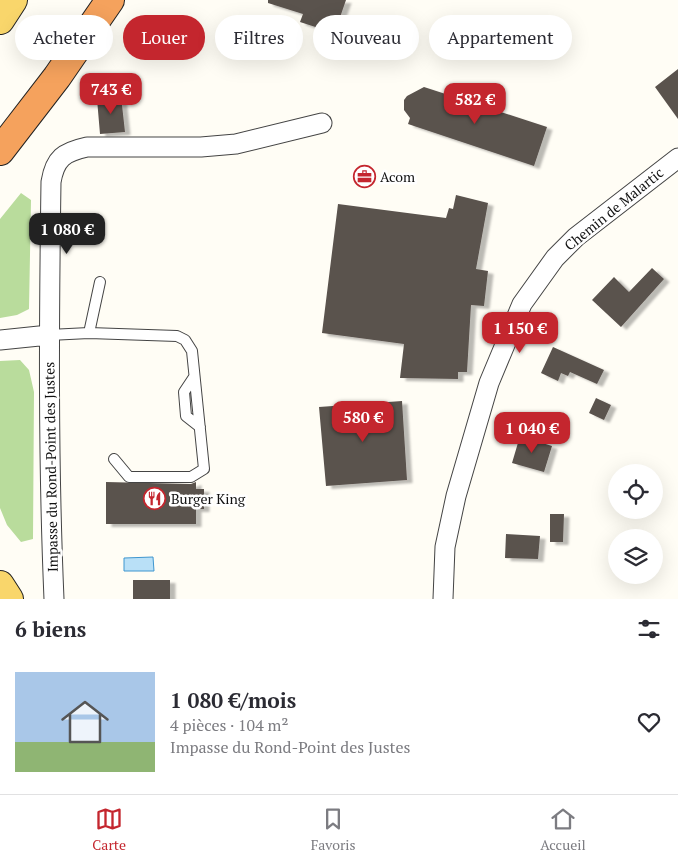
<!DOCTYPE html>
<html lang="fr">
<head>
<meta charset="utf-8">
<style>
	:root { --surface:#fff; --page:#f7f7f7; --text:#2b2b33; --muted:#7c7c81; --line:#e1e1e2; --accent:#c4262e }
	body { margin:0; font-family:"PT Serif",serif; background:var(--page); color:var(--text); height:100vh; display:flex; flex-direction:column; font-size:19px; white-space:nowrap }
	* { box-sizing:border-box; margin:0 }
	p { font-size:16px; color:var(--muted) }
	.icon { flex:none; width:28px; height:28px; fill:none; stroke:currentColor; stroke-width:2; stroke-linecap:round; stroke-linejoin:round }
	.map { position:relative; height:599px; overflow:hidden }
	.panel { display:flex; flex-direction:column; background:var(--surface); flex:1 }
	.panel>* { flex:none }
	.hud { position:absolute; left:15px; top:15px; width:649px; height:45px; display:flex; gap:10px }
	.fabs { position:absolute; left:608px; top:464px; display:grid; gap:10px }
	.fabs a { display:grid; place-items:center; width:55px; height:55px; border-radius:50%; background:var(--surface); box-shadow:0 5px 20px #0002; font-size:25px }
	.price { position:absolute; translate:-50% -42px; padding:0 11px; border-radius:10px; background:var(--accent); color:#fff; font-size:16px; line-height:32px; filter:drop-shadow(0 1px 2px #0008) }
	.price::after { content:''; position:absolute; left:50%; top:30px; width:15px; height:11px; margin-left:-8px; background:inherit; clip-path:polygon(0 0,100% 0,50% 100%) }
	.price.active { background:#222; color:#fff }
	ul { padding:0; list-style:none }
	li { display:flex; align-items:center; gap:15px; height:125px; padding:0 15px }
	li span { display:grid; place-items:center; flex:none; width:140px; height:100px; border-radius:0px; color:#555 }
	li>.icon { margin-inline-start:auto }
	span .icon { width:60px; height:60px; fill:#fffc; stroke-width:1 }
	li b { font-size:21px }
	h2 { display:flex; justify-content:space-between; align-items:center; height:60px; padding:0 15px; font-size:21px }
	.pill { padding:0 18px; border-radius:22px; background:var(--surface); box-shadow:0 5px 20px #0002; font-size:18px; line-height:45px }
	.pill.active { background:var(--accent); color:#fff }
	.menu { display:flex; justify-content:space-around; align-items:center; height:70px; border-top:1px solid var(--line); background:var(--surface); font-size:14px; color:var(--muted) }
	.menu a { display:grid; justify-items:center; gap:2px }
	.menu .active { color:var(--accent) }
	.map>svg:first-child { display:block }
</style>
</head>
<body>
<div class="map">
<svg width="678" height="599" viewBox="0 0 678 599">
	<defs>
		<filter id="shadow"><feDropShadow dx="5.5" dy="3" stdDeviation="1" flood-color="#0004"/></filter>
	</defs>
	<rect width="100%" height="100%" fill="#fffdf5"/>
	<path fill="#b9dc9c" d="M21 193 31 200 29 309 17 315 0 318V219Z
		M20 360 29 370 34 392 33 539 21 542 7 525 0 508V361Z"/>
	<path fill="#b9e0f7" stroke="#3f96cf" d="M153 557 154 571H124V558Z"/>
	<path fill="#5a524d" filter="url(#shadow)" d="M268 0H346L337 26 334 24 331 32 300 22 303 14 268 3Z
		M678 69V119L655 87Z
		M424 87 547 127 534 166 408 124 410 118 404 110V100L407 96Z
		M121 96 125 132 100 134 97 99Z
		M456 195 488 203 476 269 488 271 484 306 471 305 467 372H458V379L400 378 404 344 322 333 338 204 446 218 449 208 453 209Z
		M652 268 664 279 621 327 592 300 614 277 629 292Z
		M553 347 604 370 597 384 570 372 568 376 561 373 558 381 541 373Z
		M596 398 611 405 604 420 589 413Z
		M402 401 407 480 326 486 319 407Z
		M520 436 552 446 544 472 512 463Z
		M106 482 191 484 196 482V489H204V509H196V524H106Z
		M550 514H564L563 542H550Z
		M506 534 540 536 538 559 505 558Z
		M133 580H170V599H133Z"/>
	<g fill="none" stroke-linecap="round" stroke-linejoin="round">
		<defs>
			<path id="lane" d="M89 333 100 282
				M49 335 89 333 177 336 185 340 192 351 204 469 191 477H129L114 459
				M194 377 184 392 186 416 200 427"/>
			<path id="street" d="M0 340 49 335
				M54 599C48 460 49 321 51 182 55 158 64 152 87 147H201L236 144 322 123
				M443 599 445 547 456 496 489 383 522 304 555 258 576 237 678 158"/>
			<path id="primary" d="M0 20 13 0
				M0 585 9 599"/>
			<path id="highway" d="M0 151 57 77 110 0"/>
		</defs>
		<use href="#lane" stroke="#444" stroke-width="12"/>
		<use href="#street" stroke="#444" stroke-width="21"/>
		<use href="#primary" stroke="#222" stroke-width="30"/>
		<use href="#highway" stroke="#222" stroke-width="30"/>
		<use href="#lane" stroke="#fff" stroke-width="10"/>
		<use href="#street" stroke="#fff" stroke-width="19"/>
		<use href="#primary" stroke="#f9d66b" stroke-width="28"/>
		<use href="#highway" stroke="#f5a25d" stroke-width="28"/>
	</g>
	<defs>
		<symbol id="office-ring" viewBox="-11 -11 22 22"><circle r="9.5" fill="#fff" stroke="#c4262e" stroke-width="1.5"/><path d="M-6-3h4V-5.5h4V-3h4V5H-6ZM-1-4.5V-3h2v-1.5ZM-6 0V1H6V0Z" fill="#c4262e"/></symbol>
		<symbol id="restaurant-ring" viewBox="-11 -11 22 22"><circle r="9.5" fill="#fff" stroke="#c4262e" stroke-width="1.5"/><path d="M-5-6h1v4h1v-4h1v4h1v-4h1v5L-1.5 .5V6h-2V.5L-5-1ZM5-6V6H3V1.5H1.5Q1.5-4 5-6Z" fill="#c4262e"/></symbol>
	</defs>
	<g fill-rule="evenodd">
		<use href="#office-ring" x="352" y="164" width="25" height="25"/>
		<use href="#restaurant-ring" x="142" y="486" width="25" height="25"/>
	</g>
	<g text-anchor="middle" stroke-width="5" stroke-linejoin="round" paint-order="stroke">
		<g font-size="14" fill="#111" stroke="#fff" text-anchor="start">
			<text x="380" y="182">Acom</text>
			<text x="171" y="504">Burger King</text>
		</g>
		<g font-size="14" fill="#111" stroke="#fff">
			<text transform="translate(614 209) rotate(-39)" y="5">Chemin de Malartic</text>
			<text transform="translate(51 467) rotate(-91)" y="5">Impasse du Rond-Point des Justes</text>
		</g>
	</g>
</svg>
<div class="fabs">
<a><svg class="icon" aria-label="locate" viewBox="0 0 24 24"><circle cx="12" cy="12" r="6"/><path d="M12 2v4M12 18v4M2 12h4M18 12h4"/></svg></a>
<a><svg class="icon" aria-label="layers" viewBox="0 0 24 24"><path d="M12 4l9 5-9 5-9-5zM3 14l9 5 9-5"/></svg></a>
</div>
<b class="price" style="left:111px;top:115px">743 €</b>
<b class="price" style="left:475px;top:125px">582 €</b>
<b class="price active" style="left:67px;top:255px">1 080 €</b>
<b class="price" style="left:520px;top:354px">1 150 €</b>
<b class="price" style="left:363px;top:443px">580 €</b>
<b class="price" style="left:532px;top:454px">1 040 €</b>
<div class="hud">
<a class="pill">Acheter</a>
<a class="pill active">Louer</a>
<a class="pill">Filtres</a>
<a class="pill">Nouveau</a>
<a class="pill">Appartement</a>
</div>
</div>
<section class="panel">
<h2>6 biens<svg class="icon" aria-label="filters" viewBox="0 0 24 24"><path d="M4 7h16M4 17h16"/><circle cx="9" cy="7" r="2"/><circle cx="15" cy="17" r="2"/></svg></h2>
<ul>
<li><span style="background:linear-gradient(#a9c7e8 70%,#8fb573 0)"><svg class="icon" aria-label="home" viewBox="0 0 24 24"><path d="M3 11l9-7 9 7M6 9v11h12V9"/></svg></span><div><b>1 080 €/mois</b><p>4 pièces · 104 m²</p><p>Impasse du Rond-Point des Justes</p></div><svg class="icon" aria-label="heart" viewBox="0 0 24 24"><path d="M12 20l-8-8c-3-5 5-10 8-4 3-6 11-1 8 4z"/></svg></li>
</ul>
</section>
<nav class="menu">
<a class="active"><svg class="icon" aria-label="map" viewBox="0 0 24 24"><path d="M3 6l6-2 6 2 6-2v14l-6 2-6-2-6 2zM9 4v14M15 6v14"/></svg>Carte</a>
<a><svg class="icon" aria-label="saved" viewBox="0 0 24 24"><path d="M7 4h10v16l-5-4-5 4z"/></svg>Favoris</a>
<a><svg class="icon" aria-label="home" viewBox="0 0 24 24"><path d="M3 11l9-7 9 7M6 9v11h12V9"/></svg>Accueil</a>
</nav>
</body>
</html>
